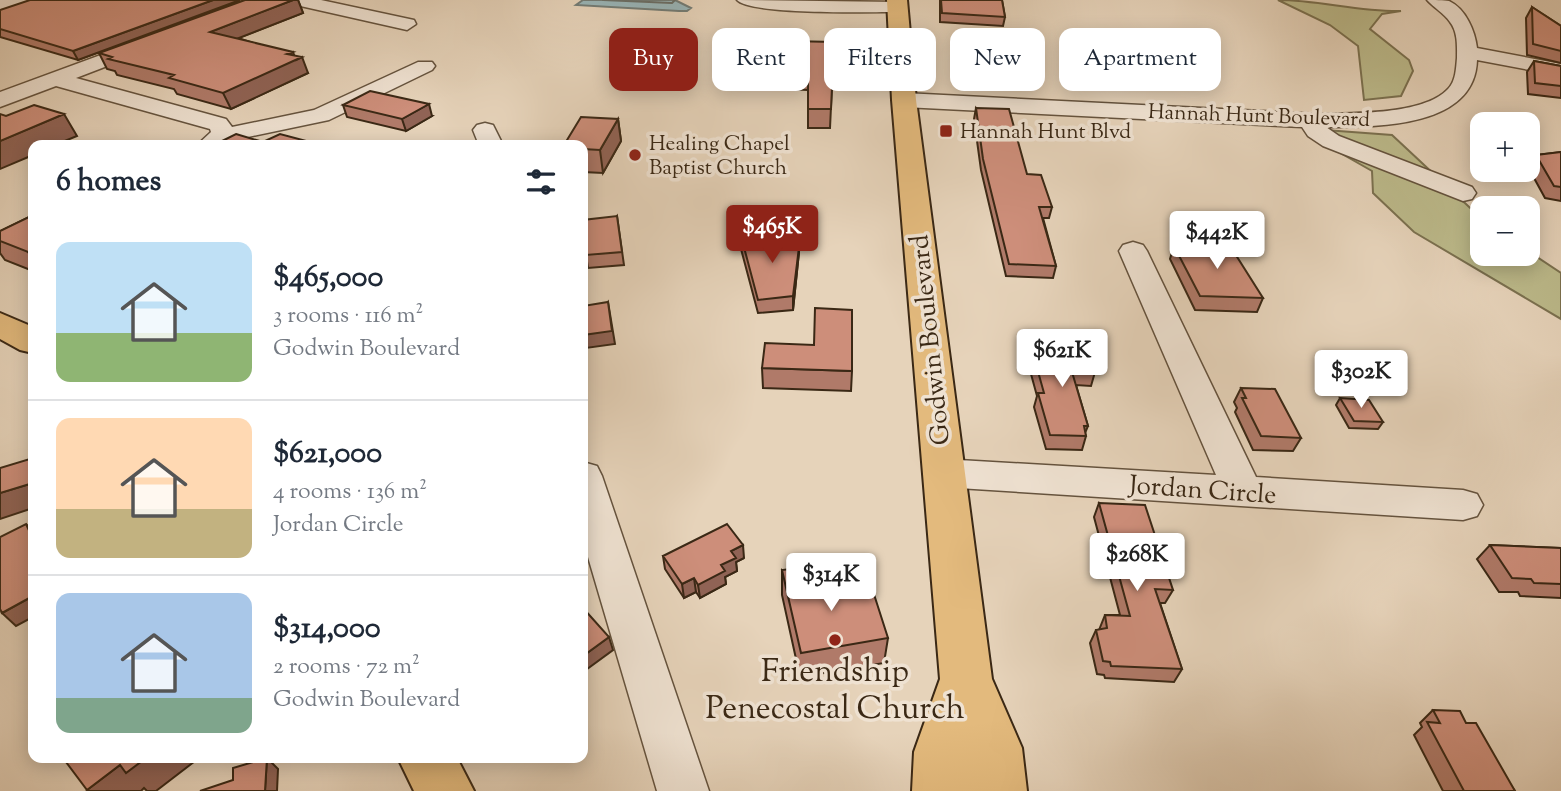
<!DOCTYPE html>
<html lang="en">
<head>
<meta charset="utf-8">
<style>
	:root { --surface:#fff; --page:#f2f2f3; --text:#1f2937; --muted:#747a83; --line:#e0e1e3; --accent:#8f2418 }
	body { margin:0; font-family:"Sorts Mill Goudy",serif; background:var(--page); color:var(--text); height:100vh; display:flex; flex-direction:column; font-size:26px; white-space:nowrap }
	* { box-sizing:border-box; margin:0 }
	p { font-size:23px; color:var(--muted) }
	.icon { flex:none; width:38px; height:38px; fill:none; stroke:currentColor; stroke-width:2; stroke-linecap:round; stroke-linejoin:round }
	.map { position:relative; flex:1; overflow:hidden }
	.details { position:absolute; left:28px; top:140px; width:560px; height:623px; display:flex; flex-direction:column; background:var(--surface); border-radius:14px; box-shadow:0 4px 18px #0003 }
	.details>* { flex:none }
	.hud { position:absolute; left:609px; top:28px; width:665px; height:63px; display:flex; gap:14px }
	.tools { position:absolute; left:1470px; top:112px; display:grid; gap:14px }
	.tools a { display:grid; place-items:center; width:70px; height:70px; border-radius:14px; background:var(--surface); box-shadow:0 4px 18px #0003; font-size:35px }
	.price { position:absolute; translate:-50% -60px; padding:0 16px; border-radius:7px; background:#fff; color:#222; font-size:23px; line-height:46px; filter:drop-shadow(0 2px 4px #0008) }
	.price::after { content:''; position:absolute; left:50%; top:42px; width:21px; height:16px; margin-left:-10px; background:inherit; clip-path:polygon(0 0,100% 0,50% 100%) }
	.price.active { background:var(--accent); color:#fff }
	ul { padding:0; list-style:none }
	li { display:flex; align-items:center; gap:21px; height:175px; padding:0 28px }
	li+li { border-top:2px solid var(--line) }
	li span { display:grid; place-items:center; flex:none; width:196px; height:140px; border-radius:14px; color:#555 }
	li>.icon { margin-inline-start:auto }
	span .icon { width:84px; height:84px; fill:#fffc; stroke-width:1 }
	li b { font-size:30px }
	h2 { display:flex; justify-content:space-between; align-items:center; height:84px; padding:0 28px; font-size:30px }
	.tag { padding:0 24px; border-radius:14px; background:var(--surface); box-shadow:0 4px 18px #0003; font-size:24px; line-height:63px }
	.tag.active { background:var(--accent); color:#fff }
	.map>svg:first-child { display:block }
</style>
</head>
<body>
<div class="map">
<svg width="1561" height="791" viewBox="0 0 1561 791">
	<rect width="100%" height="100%" fill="#e6d3ba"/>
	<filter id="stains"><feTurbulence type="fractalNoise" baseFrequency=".00286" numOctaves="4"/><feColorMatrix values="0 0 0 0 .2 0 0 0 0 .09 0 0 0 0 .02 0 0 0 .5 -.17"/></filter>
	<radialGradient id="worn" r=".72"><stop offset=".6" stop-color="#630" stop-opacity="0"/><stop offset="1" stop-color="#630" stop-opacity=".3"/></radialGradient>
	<path fill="#bcba8b" stroke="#7b7150" stroke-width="2" d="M1278 0C1319 0 1359 12 1401 11L1382 14 1370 29 1409 60 1413 71 1401 96 1364 100 1358 46 1330 25Z
		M1325 130 1392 135 1482 219V254H1528V251L1561 273V319L1414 232 1373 193 1372 171 1337 151Z"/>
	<path fill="#99b6b9" stroke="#737d77" stroke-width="2" d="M583 0H675L691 8 687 11H679L576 5Z"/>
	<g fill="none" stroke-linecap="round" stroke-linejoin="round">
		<path stroke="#6a6f67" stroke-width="2" d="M603 0 672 3 675 0"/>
		<defs>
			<path id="minor" d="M0 0H30L27 4 0 11Z
				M287 0H321L414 20 416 24 407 30 296 5Z
				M737 0 898 2 907 7 898 12C873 12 750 15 737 0Z
				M1427 0C1434 0 1444 0 1449 1 1466 9 1475 31 1477 48L1561 64V76L1477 60C1475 128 1377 127 1326 127L1339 136 1472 187 1476 193 1472 199 1463 201 1323 146 1308 136 1302 127 904 107 896 105 893 100 896 95 904 93 1319 114C1353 113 1424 115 1448 89 1456 81 1456 68 1457 58 1457 46 1458 32 1450 22 1444 13 1434 8 1427 0Z
				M147 38 154 40 157 44 154 48 76 78 226 119 232 127 314 110 418 62H432L435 66 432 70 329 120 229 141 224 145H197L211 132 210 129 56 86 0 107V92Z
				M485 123 493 125 503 145H479L473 130 477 125Z
				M1133 242 1143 245 1147 251 1256 477 1463 490 1477 494 1483 505 1477 516 1463 520 942 487 928 483 923 473 928 463 942 459 1216 475 1119 251 1123 245Z
				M583 462 597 466 602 476 709 791H657L583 540Z"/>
			<path id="major" d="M887 0H907L916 100 992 679 1022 748 1027 791H912L914 752 940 679 892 100Z
				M0 313 33 327V353L20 350 0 339Z
				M398 758H457L474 791H414Z"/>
		</defs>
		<use href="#minor" stroke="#65533e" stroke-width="3"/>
		<use href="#major" stroke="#3a2815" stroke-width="4"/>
		<use href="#minor" fill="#efe2d2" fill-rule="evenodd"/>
		<use href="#major" fill="#e3ba7d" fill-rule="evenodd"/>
	</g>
	<path fill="#b07a69" stroke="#3a2815" stroke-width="2" d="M240 0 78 60 0 37V10Z
		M245 0H298L303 13 238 38 295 56 308 73 231 109 177 94 174 89 117 75 115 71 107 69 99 53Z
		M940 0H1002L1005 17 1003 26 940 22Z
		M1532 7 1561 26V63L1527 55 1526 18Z
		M834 42 830 128H808V90L786 89V71Z
		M1534 61 1561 66V98L1528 94 1527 72Z
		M343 105 432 116 406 131 347 117Z
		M976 108 1052 207 1049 218H1043L1056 266 1053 278 1006 276 981 170 974 119Z
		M618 119 621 141 603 173 583 172V145Z
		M1561 152V201L1545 198 1528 167 1536 155Z
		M33 215V271L5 260 0 253V231Z
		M617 216 624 265 588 268 586 255Z
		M741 236 800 239 799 252 793 310 758 313 741 249Z
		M1200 241 1263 298 1257 312 1195 310 1170 259 1174 246H1198Z
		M1032 350 1095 372 1091 386 1076 385 1088 426 1085 433 1086 436 1082 450 1046 449 1034 407 1037 396 1028 363Z
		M762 368 852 371 851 391 763 388Z
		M1241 388 1301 438 1293 451 1253 450 1235 412 1237 408 1234 402Z
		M1340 398 1383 422 1378 429 1349 428 1336 405Z
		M1099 503 1173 590 1165 603H1160L1182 669 1174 682 1105 678 1104 675 1097 674 1090 643 1096 630H1099L1105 615H1120L1094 517Z
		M1490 545 1561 548V598L1520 596 1518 592H1499L1477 559Z
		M663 556 744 558 736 562 737 571 725 577 726 584 700 598 696 592 684 598 665 569Z
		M782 570 820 592 888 638 884 663 800 677 782 595Z
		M1433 710 1466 723 1515 791H1443L1414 735 1422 727 1420 723Z"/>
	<path fill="#906355" stroke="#3a2815" stroke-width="2" d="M213 0H240L78 60 73 51Z
		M293 0H298L303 13 216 47 210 32Z
		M293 52 296 60 302 57 308 73 231 109 223 93Z
		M429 104 432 116 406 131 402 119Z
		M64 114 77 136 55 145H33V155L0 169V141Z
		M618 119 621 141 603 173 600 150Z
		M800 239 799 252 793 310V296Z
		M33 249V259L28 252Z
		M608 302 615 344 586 348 583 335Z
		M33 483V508L0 519V493Z
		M26 524 33 532V539Z
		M743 545 744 558 736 562 737 571 725 577 726 584 700 598 698 585 721 565 731 551Z
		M694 578 696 592 684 598 682 584Z
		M33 596V617L16 626 2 613Z
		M609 637 613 650 583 672V656Z
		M146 758H199L156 791H147L144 788 141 791H89L87 790 120 765Z
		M267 758 278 769 277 791H265Z"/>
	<path fill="#cd8e7a" stroke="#3a2815" stroke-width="2" d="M30 0H213L73 51 0 29V10Z
		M245 0H293L210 32 293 52 287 54 302 57 223 93 169 78 174 75 108 59 112 57 99 53Z
		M941 0H1002L1005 17 942 13Z
		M1532 7 1561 26V51L1533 44Z
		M790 41 834 42 831 109H808V72L786 71Z
		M1534 61 1561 66V86L1535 83Z
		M370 91 429 104 402 119 343 105Z
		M34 105 64 114 0 141V114L6 116Z
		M976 108 1009 109 1027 174 1041 175 1052 207H1039L1056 266 1009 264 983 159Z
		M581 117 618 119 600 150 583 149V145H564Z
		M236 134 263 142 280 134 314 143 310 145H214Z
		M1561 152V187L1554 186 1536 155Z
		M33 215V249L28 252 0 241V231Z
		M617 216 622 252 586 255 583 220Z
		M741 236 800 239 793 296 758 300Z
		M1200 241H1227L1263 298 1200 296 1174 246H1203Z
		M608 302 612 331 583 335V306Z
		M815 308 852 310V371L762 368 765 343 814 345Z
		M1087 349 1095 372H1072L1088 426H1084L1086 436 1050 435 1038 393H1044L1032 350Z
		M1241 388 1275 389 1301 438 1261 436 1242 398H1246Z
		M1340 398 1369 400 1383 422 1354 421Z
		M33 458V483L0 493V468Z
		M1099 503 1145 505 1173 590 1155 589 1182 669 1111 666 1110 662 1103 661 1096 630 1107 628 1105 615 1130 616Z
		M26 524 33 539V596L2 613 0 609V537Z
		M727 524 743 545 731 551 736 558 721 565 725 571 698 585 694 578 682 584 663 556Z
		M1490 545 1561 548V584L1534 583 1531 579 1512 578Z
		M813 566 820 592 871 585 888 638 801 653 782 570Z
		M583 608 609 637 583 656Z
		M1433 710 1460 711 1466 723H1476L1515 791H1464L1427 722 1440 723Z
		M63 758H146L126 773 120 765 87 790Z
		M267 758 265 791H200L233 780V768Z"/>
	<g fill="#8f2418" stroke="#efe2d2" stroke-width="2.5">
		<rect x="939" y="124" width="14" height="14" rx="3.5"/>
		<circle cx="635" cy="155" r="7"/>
		<circle cx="835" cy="640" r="7"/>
	</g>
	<g text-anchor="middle" stroke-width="7" stroke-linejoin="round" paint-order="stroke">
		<g font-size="21" fill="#3a2815" stroke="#efe2d2">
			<text transform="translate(1259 115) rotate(2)" y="7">Hannah Hunt Boulevard</text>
		</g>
		<g font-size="21" fill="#3a2815" stroke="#efe2d2" text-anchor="start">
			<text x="960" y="138">Hannah Hunt Blvd</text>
			<text x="649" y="150">Healing Chapel<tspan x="649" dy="24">Baptist Church</tspan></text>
		</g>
		<g font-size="26" fill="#3a2815" stroke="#efe2d2">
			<text transform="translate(929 340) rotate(-96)" y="9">Godwin Boulevard</text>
			<text transform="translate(1203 489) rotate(4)" y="9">Jordan Circle</text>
		</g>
		<g font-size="32" fill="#3a2815" stroke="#efe2d2">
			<text x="835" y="681">Friendship<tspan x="835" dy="37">Penecostal Church</tspan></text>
		</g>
	</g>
	<rect width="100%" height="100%" filter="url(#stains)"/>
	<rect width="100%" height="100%" fill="url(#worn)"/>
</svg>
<div class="tools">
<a>+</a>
<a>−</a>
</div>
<b class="price active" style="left:772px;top:265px">$465K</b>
<b class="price" style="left:1217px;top:271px">$442K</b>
<b class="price" style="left:1062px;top:389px">$621K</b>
<b class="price" style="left:1361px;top:410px">$302K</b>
<b class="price" style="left:1137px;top:593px">$268K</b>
<b class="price" style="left:831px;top:613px">$314K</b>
<div class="hud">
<a class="tag active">Buy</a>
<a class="tag">Rent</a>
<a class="tag">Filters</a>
<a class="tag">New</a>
<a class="tag">Apartment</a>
</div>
<section class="details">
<h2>6 homes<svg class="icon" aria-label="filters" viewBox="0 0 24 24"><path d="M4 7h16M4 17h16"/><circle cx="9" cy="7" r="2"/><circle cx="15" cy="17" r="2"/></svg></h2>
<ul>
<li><span style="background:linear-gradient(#bfe0f5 65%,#8fb573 0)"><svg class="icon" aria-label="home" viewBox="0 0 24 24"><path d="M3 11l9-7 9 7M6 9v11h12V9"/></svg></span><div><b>$465,000</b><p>3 rooms · 116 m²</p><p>Godwin Boulevard</p></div></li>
<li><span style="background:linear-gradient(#ffd9b3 65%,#c2b280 0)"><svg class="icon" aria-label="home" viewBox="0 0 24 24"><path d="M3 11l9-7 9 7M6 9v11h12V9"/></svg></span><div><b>$621,000</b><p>4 rooms · 136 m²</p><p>Jordan Circle</p></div></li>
<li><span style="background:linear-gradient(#a9c7e8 75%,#7fa58c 0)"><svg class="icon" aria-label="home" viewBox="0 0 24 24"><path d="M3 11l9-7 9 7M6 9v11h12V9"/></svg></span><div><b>$314,000</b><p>2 rooms · 72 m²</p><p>Godwin Boulevard</p></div></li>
</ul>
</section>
</div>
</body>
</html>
